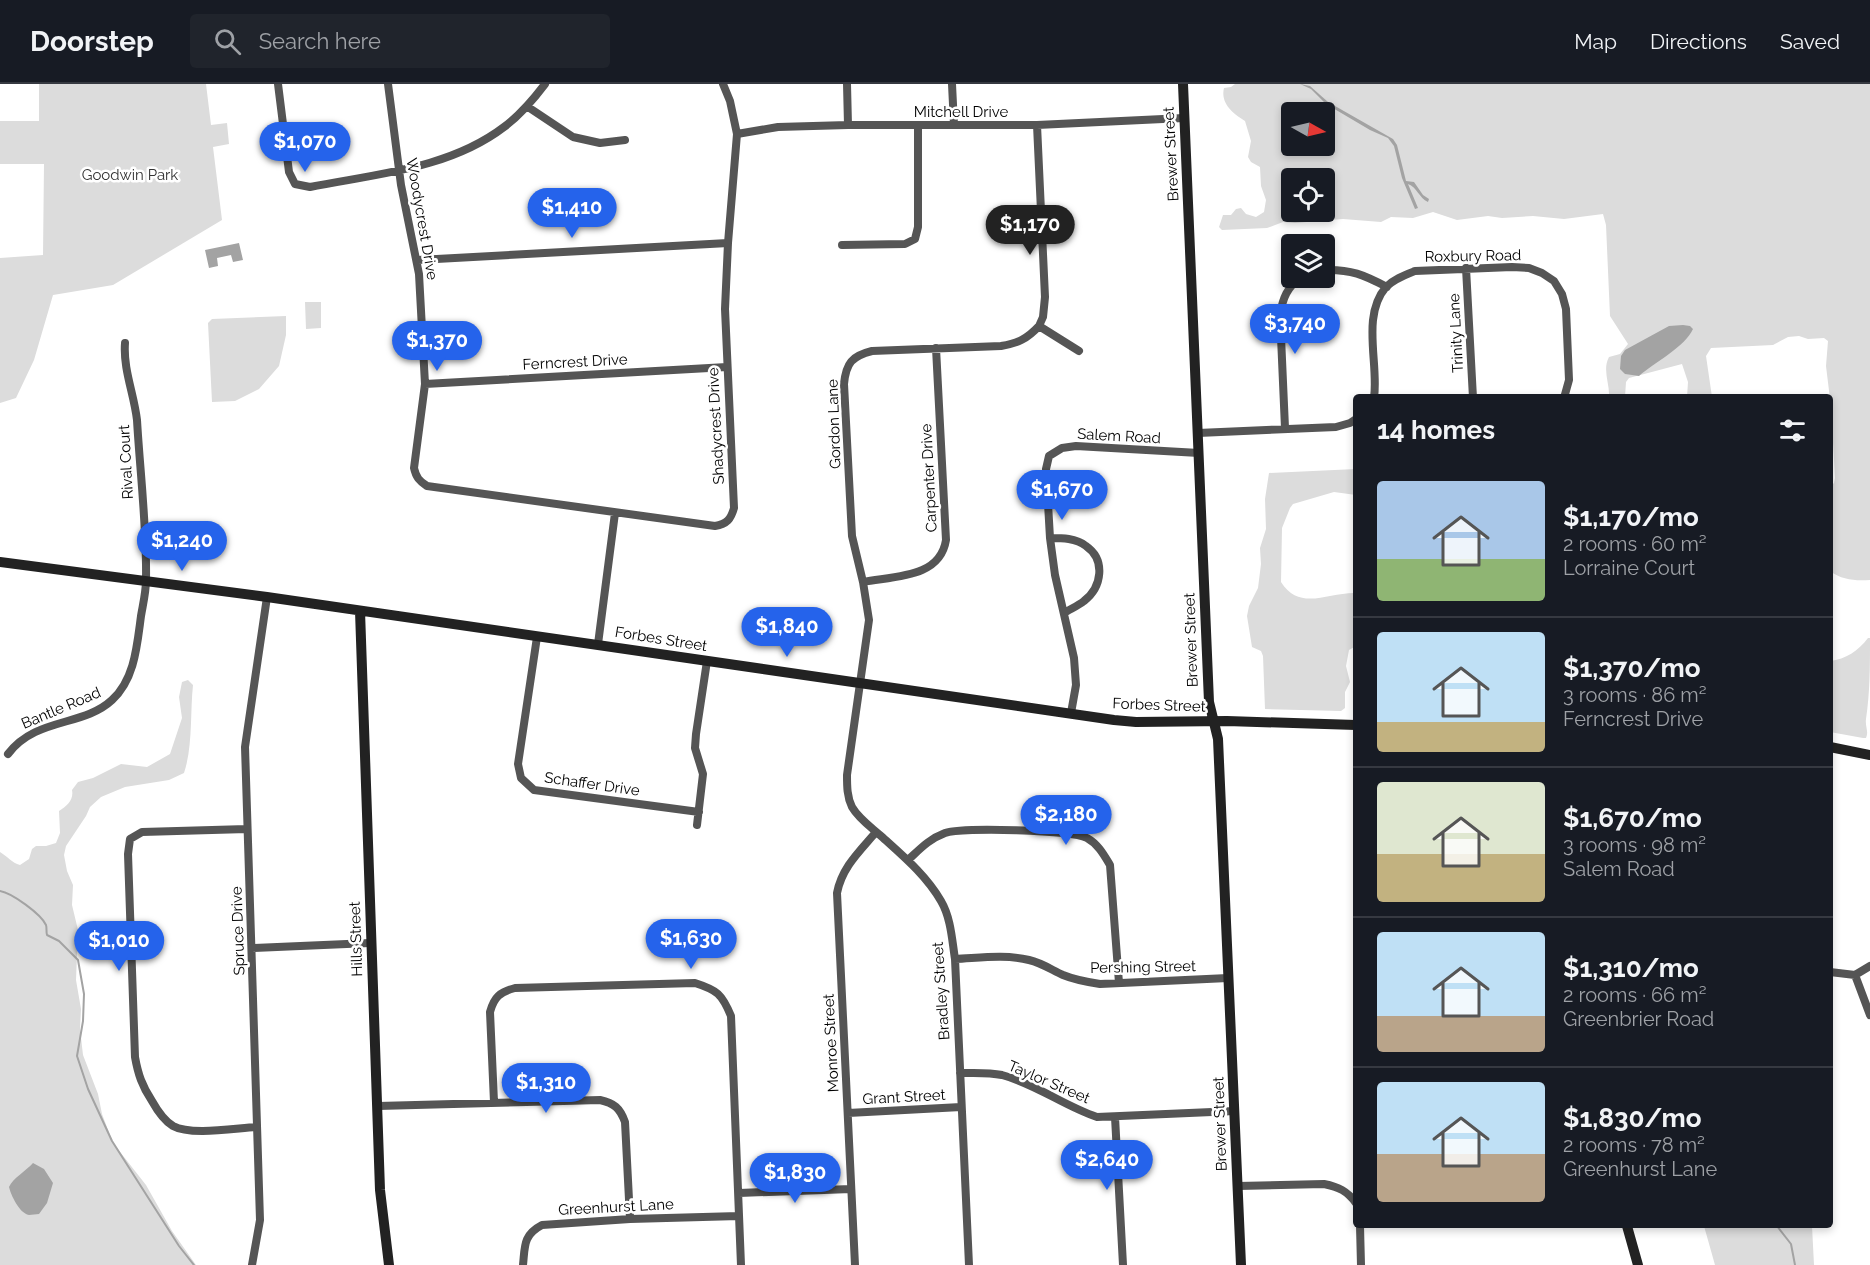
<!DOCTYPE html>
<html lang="en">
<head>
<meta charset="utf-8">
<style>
	:root { --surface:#171b24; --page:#20242c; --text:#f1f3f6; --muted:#9ea1a6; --line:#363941; --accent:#2563eb }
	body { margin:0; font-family:Raleway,sans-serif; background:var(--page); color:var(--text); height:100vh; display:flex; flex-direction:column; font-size:22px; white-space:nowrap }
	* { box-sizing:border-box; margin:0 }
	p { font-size:20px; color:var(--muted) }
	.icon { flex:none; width:33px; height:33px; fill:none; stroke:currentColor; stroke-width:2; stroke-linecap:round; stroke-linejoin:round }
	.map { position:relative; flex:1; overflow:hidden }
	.sheet { position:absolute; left:1353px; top:310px; width:480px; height:834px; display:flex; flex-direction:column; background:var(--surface); border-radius:6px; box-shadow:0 3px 9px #0003 }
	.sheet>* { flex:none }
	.needle { width:39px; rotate:98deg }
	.controls { position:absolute; left:1281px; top:18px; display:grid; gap:12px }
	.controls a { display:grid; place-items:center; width:54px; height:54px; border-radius:6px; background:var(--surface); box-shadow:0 3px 9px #0003; font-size:30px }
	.price { position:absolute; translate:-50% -51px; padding:0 14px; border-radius:21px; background:var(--accent); color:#fff; font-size:20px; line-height:39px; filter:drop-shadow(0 2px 3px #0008) }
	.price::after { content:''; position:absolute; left:50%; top:36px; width:18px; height:14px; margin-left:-9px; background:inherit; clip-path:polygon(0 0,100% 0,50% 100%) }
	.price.selected { background:#222; color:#fff }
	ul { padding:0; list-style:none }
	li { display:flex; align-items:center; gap:18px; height:150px; padding:0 24px }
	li+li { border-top:2px solid var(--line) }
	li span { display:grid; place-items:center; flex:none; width:168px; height:120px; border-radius:6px; color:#555 }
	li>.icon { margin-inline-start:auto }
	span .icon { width:72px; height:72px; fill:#fffc; stroke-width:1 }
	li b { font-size:26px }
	h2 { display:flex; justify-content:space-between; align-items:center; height:72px; padding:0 24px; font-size:26px }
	header { display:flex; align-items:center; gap:36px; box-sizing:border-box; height:84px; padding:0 30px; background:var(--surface); border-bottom:2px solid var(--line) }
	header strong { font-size:28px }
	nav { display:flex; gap:33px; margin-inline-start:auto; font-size:21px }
	.search { width:420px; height:54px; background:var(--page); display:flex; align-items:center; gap:15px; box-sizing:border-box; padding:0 21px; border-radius:6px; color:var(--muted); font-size:22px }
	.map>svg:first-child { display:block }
</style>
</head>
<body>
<header>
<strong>Doorstep</strong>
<div class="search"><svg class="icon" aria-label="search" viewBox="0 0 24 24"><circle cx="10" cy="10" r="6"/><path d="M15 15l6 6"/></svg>Search here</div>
<nav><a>Map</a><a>Directions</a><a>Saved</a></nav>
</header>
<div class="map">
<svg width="1870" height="1181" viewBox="0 0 1870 1181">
	<rect width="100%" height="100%" fill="#fff"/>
	<path fill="#dcdcdc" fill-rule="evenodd" d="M39 0H206L211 41 227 39 229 60 213 63 222 136 113 201 53 211 34 276 16 314 0 319V174L43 171 44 80H0V37H39Z
		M1235 0H1870V496C1855 497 1842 496 1830 487V403L1834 399 1835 394 1831 323 1826 282 1828 257 1824 254 1808 255 1799 252 1788 253 1773 261 1711 264 1706 272 1712 313H1687L1688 298 1682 280 1629 294 1626 298 1625 313H1609C1610 300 1602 286 1609 273L1620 270 1628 260 1610 232 1606 141 1603 130 1564 135 1533 132 1502 134 1488 132 1457 136 1433 128 1413 134 1391 133 1381 138 1343 135 1295 139 1283 138 1267 144 1222 146 1219 143 1223 131H1231L1236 125 1241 124 1246 130 1256 133 1264 128 1266 116 1261 102 1260 83 1251 78 1248 73 1251 57 1245 37C1234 30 1220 20 1224 4L1231 3ZM1292 28H1324V62H1292ZM1292 94H1324V128H1292Z
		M305 218H321V244L306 245Z
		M286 232V251L279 282 259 305 235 317 212 318 208 239 212 235Z
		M1356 385V411L1334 408 1293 420 1290 424 1282 444 1281 498C1300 528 1328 508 1356 509V562L1349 566 1346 582 1350 598 1345 608V624L1341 627 1265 625 1263 572 1261 567 1252 563 1247 532 1249 522 1258 504 1261 480 1260 464 1266 445 1265 415 1269 389Z
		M1868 554H1870C1870 582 1870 609 1866 635 1865 643 1869 647 1866 654H1863L1830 648V577C1846 575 1858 567 1868 554Z
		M188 596 193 601C190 629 193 662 184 689L169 696 125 703 101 713 90 723 86 732 66 762 64 771 67 787 73 801 72 821 78 846 76 896 81 925 80 945 83 971 98 1010 102 1030 113 1059 146 1101 172 1147 196 1181H0V768C7 772 12 779 20 781L29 775 32 765 36 762H46L56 759 60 749 59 727C67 722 74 716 72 706L78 698 93 694 121 680 147 683 170 670 182 634 179 613 182 598Z
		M1704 1142H1812L1814 1181H1715Z"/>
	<path fill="#a3a3a3" d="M1300 0 1310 2 1328 18 1393 55 1397 61 1406 97 1414 98 1423 111 1429 115 1428 118C1419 114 1417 103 1408 100L1418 124 1415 125 1402 94 1394 62 1388 54 1370 46 1326 20 1311 5Z
		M239 159 243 176 233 178 231 171 217 174 218 182 209 184 205 166Z
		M1683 241 1690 242 1693 245C1685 263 1655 278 1639 292L1625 290 1620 285 1621 272 1625 266 1669 242Z
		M33 1079 44 1085 53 1099 47 1119 39 1130C36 1130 32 1131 29 1131 19 1129 11 1111 9 1103 13 1094 26 1087 33 1079Z"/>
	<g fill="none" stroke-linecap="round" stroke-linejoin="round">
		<path stroke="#a3a3a3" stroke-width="2" d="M0 807C12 809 41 830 46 841 47 844 46 848 47 851L59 857 78 876 84 910 83 937 77 972 88 1005 112 1057 179 1162 194 1181
			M1777 1142 1791 1160 1795 1181"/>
		<path stroke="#555" stroke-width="8" d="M278 0 289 88 295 100 310 103C375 90 449 85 504 43 520 31 533 16 545 0
			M388 0 401 101 419 190 425 300 414 384C416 393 419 397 427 402L715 442C727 440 731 435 734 424L725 225 728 159 737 50 730 17 723 0
			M847 0 848 41
			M952 0 954 41
			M528 23 573 53 600 59 625 56
			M1037 41 1045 213 1043 233 1039 242 1079 267
			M737 50 778 43 848 41H1037L1184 34
			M842 161 905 160 915 155 918 143V42
			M418 176 728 159
			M1466 184 1473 314
			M1324 186C1351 185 1364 191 1387 203
			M425 300 727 283
			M1374 314C1379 280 1361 232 1386 203 1394 195 1405 191 1415 187L1512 183 1529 184 1542 189 1554 197 1562 210 1566 225 1569 296 1564 314
			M1285 344 1280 230C1283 214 1287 203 1301 194
			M1198 349 1336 343 1350 339 1356 335
			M1050 454C1062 454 1076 454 1086 462 1106 476 1102 503 1084 517 1078 522 1070 525 1064 529
			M863 498C895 492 940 494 946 456L936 264
			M537 553 518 680 521 694 534 706 699 728
			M598 560 615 429
			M1071 629 1076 601 1074 574 1055 491 1050 454 1046 385 1049 372 1062 364 1076 362 1199 369
			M8 670C36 633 83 643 112 616 135 595 137 561 141 532 143 520 146 508 146 496 147 443 140 388 137 336 134 310 123 285 125 259
			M697 741 703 690 695 664 696 650 707 577
			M247 745 142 748 130 755 128 770 135 973C138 990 142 1002 152 1017 157 1026 163 1036 173 1042 191 1052 236 1044 257 1043
			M908 776C920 765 929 755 945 749 962 743 1071 746 1087 754 1098 760 1104 771 1110 781L1119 899
			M252 864 370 859
			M955 875C979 874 1005 870 1029 876 1042 879 1052 886 1063 891 1075 896 1087 898 1100 900L1228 894
			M1830 888 1855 891 1870 882
			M1855 891 1870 931
			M960 989C974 989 988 988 1002 991 1036 1000 1064 1022 1097 1033L1235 1027
			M494 1018 490 928C494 913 500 908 515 904L695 899C717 906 722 910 731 932L741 1181
			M378 1022 600 1016C614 1019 620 1024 625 1038L630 1135
			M848 1029 961 1023
			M1115 1033 1123 1181
			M1238 1102 1324 1100C1339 1103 1347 1107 1356 1119
			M739 1109 851 1105
			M1360 1142 1361 1181
			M252 1181 260 1136 245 663 267 513
			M523 1181C525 1162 523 1151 542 1141L630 1135 739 1132
			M855 1181 837 809C842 783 860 767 876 748
			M969 1181 955 875C952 856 951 834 941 817 926 791 903 772 881 752 871 743 859 735 852 723 847 713 847 702 847 691L869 536 863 498 852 452 844 300C846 279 852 272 872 267L1001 262C1018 259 1027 255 1039 242"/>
		<path stroke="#222" stroke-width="10" d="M1183 0 1209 618 1218 655 1241 1181
			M0 478 267 513 1114 636 1136 638 1227 637 1356 641
			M360 527 380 1106 389 1181
			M1830 663 1870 671
			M1627 1142 1638 1181"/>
	</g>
	<g text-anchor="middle" stroke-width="5" stroke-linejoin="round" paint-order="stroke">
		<g font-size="15" fill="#000" stroke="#fff">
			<text x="961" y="33">Mitchell Drive</text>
			<text transform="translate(1171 70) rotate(-93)" y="5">Brewer Street</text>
			<text transform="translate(422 135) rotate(80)" y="5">Woodycrest Drive</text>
			<text transform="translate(1473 172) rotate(-1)" y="5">Roxbury Road</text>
			<text transform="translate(1456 249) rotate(-93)" y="5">Trinity Lane</text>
			<text transform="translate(575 278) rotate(-3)" y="5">Ferncrest Drive</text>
			<text transform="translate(834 340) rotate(-92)" y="5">Gordon Lane</text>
			<text transform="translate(716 342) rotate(-93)" y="5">Shadycrest Drive</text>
			<text transform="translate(1119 352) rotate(3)" y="5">Salem Road</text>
			<text transform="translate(126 378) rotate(-93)" y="5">Rival Court</text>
			<text transform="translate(929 394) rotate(-93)" y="5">Carpenter Drive</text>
			<text transform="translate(661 555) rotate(9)" y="5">Forbes Street</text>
			<text transform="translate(1191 556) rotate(-92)" y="5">Brewer Street</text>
			<text transform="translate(1159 621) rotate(2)" y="5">Forbes Street</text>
			<text transform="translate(61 624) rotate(-23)" y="5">Bantle Road</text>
			<text transform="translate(592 700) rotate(8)" y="5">Schaffer Drive</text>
			<text transform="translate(238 847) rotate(-92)" y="5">Spruce Drive</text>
			<text transform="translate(356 855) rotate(-92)" y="5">Hills Street</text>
			<text transform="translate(1143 883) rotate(-1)" y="5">Pershing Street</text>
			<text transform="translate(941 907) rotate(-94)" y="5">Bradley Street</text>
			<text transform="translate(831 959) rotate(-93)" y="5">Monroe Street</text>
			<text transform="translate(1049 998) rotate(23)" y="5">Taylor Street</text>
			<text transform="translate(904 1013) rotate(-3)" y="5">Grant Street</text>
			<text transform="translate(1220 1040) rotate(-92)" y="5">Brewer Street</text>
			<text transform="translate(616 1123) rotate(-3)" y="5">Greenhurst Lane</text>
		</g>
		<g font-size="15" fill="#333" stroke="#fff">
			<text x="130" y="96">Goodwin Park</text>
		</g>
	</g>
</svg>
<div class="controls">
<a><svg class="needle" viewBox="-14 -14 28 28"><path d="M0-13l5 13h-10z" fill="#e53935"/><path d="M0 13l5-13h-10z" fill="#9ea1a6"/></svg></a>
<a><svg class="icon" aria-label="locate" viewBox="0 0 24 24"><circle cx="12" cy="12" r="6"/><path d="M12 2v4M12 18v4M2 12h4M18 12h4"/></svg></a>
<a><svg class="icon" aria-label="layers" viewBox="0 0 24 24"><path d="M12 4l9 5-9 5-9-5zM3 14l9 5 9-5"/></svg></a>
</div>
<b class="price" style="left:305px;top:89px">$1,070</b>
<b class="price" style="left:572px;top:155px">$1,410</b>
<b class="price selected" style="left:1030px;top:172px">$1,170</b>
<b class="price" style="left:1295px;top:271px">$3,740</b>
<b class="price" style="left:437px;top:288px">$1,370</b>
<b class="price" style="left:1062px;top:437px">$1,670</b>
<b class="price" style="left:182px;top:488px">$1,240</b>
<b class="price" style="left:787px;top:574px">$1,840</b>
<b class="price" style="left:1066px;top:762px">$2,180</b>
<b class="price" style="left:691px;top:886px">$1,630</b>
<b class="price" style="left:119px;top:888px">$1,010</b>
<b class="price" style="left:546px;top:1030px">$1,310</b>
<b class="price" style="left:1107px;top:1107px">$2,640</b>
<b class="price" style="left:795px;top:1120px">$1,830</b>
<section class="sheet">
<h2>14 homes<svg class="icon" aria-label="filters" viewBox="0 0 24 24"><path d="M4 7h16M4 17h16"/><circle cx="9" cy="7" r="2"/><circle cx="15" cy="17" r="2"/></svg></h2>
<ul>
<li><span style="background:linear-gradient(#a9c7e8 65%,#8fb573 0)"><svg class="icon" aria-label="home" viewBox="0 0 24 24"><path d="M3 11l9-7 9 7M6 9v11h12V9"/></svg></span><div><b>$1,170/mo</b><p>2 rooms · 60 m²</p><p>Lorraine Court</p></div></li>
<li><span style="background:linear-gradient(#bfe0f5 75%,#c2b280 0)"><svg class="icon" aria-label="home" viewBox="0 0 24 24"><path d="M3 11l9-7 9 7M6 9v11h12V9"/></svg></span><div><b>$1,370/mo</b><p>3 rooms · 86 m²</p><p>Ferncrest Drive</p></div></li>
<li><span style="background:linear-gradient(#dfe7d0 60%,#c2b280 0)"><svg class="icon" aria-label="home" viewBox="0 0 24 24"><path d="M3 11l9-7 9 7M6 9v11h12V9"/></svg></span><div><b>$1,670/mo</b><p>3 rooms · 98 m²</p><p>Salem Road</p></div></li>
<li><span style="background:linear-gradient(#bfe0f5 70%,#b9a48a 0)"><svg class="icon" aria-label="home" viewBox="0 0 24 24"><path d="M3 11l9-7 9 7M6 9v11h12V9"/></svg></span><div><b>$1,310/mo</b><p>2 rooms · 66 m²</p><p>Greenbrier Road</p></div></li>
<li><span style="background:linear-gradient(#bfe0f5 60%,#b9a48a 0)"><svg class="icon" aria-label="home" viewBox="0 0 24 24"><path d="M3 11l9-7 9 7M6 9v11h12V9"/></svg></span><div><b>$1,830/mo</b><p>2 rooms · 78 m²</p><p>Greenhurst Lane</p></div></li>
</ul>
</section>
</div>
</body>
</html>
